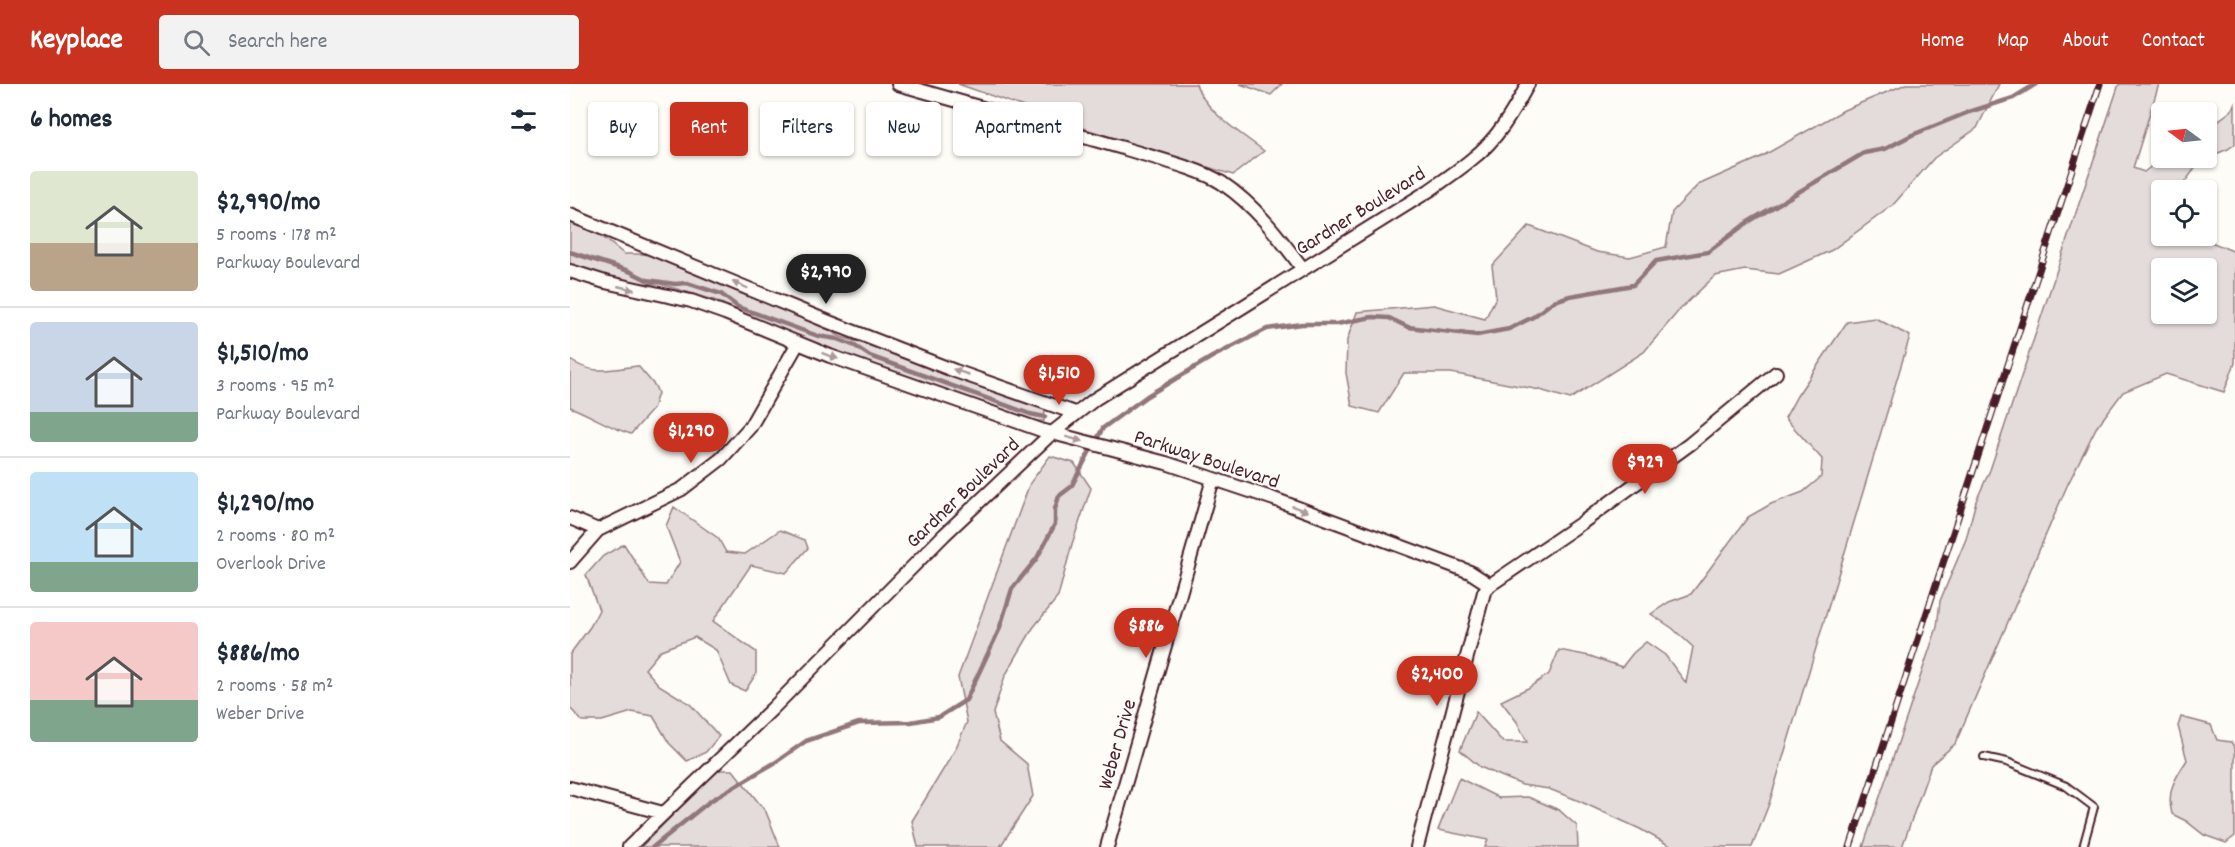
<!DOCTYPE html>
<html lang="en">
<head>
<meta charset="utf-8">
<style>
	:root { --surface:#fff; --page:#f2f2f3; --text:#1f2937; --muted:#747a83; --line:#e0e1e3; --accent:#c8321e }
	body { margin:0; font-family:Dekko,sans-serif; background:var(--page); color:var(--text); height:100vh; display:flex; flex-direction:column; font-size:22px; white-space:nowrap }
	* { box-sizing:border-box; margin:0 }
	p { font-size:20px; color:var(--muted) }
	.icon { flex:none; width:33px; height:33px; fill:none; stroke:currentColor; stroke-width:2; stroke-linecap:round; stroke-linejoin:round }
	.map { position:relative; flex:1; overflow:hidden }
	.drawer { display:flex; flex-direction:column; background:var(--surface); width:570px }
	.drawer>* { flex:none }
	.banner { position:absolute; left:18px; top:18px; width:570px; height:54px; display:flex; gap:12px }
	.needle { width:39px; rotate:285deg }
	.controls { position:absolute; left:1581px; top:18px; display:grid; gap:12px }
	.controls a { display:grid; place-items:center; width:66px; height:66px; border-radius:6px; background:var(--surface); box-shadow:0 2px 4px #0004; font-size:30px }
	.price { position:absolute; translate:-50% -51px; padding:0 14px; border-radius:21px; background:var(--accent); color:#fff; font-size:20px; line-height:39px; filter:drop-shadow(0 2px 3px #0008) }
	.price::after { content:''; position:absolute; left:50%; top:36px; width:18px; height:14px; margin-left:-9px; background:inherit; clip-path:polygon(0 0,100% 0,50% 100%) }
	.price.selected { background:#222; color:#fff }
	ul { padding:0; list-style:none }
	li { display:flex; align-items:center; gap:18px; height:150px; padding:0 30px }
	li+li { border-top:2px solid var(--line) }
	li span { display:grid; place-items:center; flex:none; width:168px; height:120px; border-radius:6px; color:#555 }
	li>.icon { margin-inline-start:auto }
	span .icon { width:72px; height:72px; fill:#fffc; stroke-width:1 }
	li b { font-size:26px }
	h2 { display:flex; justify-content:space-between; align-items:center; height:72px; padding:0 30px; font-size:26px }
	.tag { padding:0 21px; border-radius:6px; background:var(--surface); box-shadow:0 2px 4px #0004; font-size:21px; line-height:54px }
	.tag.selected { background:var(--accent); color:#fff }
	header { display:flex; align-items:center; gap:36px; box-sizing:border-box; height:84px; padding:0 30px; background:var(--accent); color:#fff }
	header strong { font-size:28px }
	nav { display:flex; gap:33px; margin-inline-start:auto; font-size:21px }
	.search { width:420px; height:54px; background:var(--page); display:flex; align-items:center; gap:15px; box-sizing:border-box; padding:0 21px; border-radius:6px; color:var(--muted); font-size:22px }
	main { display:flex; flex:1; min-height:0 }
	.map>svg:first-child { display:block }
</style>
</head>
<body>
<header>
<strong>Keyplace</strong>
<div class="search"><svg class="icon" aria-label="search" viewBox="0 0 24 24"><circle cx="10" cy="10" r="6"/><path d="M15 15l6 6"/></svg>Search here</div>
<nav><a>Home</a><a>Map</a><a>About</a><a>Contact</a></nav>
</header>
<main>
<section class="drawer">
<h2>6 homes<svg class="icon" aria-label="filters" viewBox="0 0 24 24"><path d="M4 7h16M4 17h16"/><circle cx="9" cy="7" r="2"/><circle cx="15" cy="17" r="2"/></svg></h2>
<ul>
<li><span style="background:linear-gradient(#dfe7d0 60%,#b9a48a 0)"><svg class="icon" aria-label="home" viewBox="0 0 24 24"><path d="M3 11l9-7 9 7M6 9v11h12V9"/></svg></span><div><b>$2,990/mo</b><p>5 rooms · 178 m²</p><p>Parkway Boulevard</p></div></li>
<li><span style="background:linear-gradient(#c9d6e8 75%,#7fa58c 0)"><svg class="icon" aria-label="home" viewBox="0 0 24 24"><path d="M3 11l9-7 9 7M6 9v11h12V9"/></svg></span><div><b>$1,510/mo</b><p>3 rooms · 95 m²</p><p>Parkway Boulevard</p></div></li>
<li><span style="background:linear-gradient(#bfe0f5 75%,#7fa58c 0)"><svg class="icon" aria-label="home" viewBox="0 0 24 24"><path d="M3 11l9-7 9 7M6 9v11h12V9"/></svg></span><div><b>$1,290/mo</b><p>2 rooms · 80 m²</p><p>Overlook Drive</p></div></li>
<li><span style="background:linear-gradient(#f6c9c9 65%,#7fa58c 0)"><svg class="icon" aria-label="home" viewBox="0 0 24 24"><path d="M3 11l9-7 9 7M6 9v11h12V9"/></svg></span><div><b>$886/mo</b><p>2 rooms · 58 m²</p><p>Weber Drive</p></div></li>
</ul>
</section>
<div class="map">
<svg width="1665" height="763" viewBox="0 0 1665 763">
	<rect width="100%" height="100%" fill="#fdfcf7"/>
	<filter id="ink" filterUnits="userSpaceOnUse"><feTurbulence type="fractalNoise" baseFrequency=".0167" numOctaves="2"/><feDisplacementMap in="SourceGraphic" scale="12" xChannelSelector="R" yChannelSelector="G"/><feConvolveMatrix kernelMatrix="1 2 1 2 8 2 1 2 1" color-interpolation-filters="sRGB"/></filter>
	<g filter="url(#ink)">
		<path fill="#e3dcda" stroke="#967e82" stroke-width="1.5" fill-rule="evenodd" d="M388 0H626C636 29 671 49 694 67L663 91 522 47Z
			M670 0H712L701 11Z
			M1336 0H1429L1407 44 1364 74 1323 121 1262 166 1209 190 1175 186 1145 192 1111 224 1074 268 1000 315 970 306 881 289H834L809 329 782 322 776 289 777 256 787 228 864 221 915 235 926 213 922 182 959 142 1027 168 1060 173 1096 163 1102 128 1128 101 1189 74 1274 26Z
			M1549 0H1589L1563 84 1574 88 1592 74H1636L1637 45 1661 27 1665 20V60L1658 65 1631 76 1609 106H1592V152H1627L1665 168V279L1654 308 1596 290 1553 308 1526 344 1497 402 1385 660 1361 681 1332 763H1293L1367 543 1370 517 1396 455 1406 417 1420 386ZM1592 184H1636V230H1592Z
			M0 137 25 147 54 170H79L243 237 271 253 308 264 475 325 474 337H461L341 294 268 271 144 216 90 200 61 199 0 181Z
			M1305 234 1340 252 1199 720 1182 763H1102L1070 745 1007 716 979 705 952 701 910 683 890 666 906 628 933 658H957L947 638 931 617 958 604 979 590 989 566 1020 572 1052 583 1063 569 1076 558 1095 571 1116 599 1123 563 1102 544 1081 530 1099 518 1121 510 1178 433 1201 420 1233 408 1251 393 1252 375 1215 334 1227 312 1277 238Z
			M0 276C24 292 40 285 68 282L85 302 88 309 83 325 61 350C40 344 21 331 0 323Z
			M480 372 504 379 521 404 502 460 488 513 463 544 435 592 423 629 430 657 457 680 463 712 430 763H348L342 737 385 666 397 638 388 593 460 399Z
			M104 423 148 454 156 468 175 470 210 446 235 456 238 464 216 489 181 481 143 537 186 568V590L175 607 161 601 146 566 125 553 91 566 75 585 89 601 120 620 149 652 136 668 117 677 99 659 83 632 62 628 32 637H12L0 624V570L20 543 29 526 16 491 33 472 54 460 79 500 96 501 110 478 96 442Z
			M1611 633 1641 641 1647 656 1661 658 1665 664V752L1656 759 1634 751 1616 737 1602 730C1596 708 1605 694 1617 676L1608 642Z
			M147 686H163L196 728 210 763H71Z
			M889 694 929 714 958 713 989 726 1007 742 1008 763H915L918 756 868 746Z"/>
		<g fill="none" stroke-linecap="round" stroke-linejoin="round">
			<path stroke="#91777b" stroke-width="4.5" d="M0 168 59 187 77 196 105 200 117 199 151 210 168 223 248 252 267 255 285 262 300 272 460 330 475 333
				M528 353 533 344 577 312 642 273 697 245 732 240H767L802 233 819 234 838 243 907 251 939 245 963 233 984 217 1000 212 1063 201 1086 177 1138 168 1178 138 1294 69 1315 65 1342 51 1399 28 1443 14 1466 0
				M83 763 140 717 206 678 236 657 289 639 341 638 369 633 396 616 429 546 442 505 467 474 485 440V425L489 412 501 403 520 367"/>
			<defs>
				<path id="service" d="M1414 673 1437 678 1496 702 1524 723 1513 763"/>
				<path id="minor" d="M328 0C403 21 478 42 553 64 580 73 629 84 652 99 686 122 709 153 733 185
					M0 131 259 238 385 287 505 329
					M0 187 35 198 121 217 155 229 260 272 471 346 596 379 704 415 900 488 920 501
					M0 434 28 446
					M0 478 28 446 112 405 151 375 180 343 228 259
					M0 704 93 729
					M59 763 202 625 374 451 482 349 525 315 860 106C874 96 889 86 902 75 927 56 943 28 958 0
					M537 763 643 395
					M847 763 914 508 920 501 1013 438 1120 360 1206 289"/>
			</defs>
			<use href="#service" stroke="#4a1f2b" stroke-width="10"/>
			<use href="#minor" stroke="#4a1f2b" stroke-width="16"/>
			<use href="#service" stroke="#fdfcf7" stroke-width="6"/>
			<use href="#minor" stroke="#fdfcf7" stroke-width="12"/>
			<defs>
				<path id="rail" d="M1280 763 1530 0"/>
			</defs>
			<use href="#rail" stroke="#4a1f2b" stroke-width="7"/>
			<use href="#rail" stroke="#fdfcf7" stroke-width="4.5" stroke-dasharray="14" stroke-linecap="butt"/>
		</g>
		<defs><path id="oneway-solid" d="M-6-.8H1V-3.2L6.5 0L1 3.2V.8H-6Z" transform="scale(1.5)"/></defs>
		<g fill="#ac999b">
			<use href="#oneway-solid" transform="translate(170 201) rotate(-157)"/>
			<use href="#oneway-solid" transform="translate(56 204) rotate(13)"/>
			<use href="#oneway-solid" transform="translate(260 272) rotate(20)"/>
			<use href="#oneway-solid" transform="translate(391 288) rotate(-161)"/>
			<use href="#oneway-solid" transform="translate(504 355) rotate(15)"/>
			<use href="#oneway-solid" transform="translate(730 425) rotate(20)"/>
		</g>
	</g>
	<g text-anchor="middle" stroke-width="4.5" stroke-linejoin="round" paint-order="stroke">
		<g font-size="21" fill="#4a1f2b" stroke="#fdfcf7">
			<text transform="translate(790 126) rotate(-32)" y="7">Gardner Boulevard</text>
			<text transform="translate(637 374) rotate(18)" y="7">Parkway Boulevard</text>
			<text transform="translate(392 408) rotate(-44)" y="7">Gardner Boulevard</text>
			<text transform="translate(546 660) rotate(-74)" y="7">Weber Drive</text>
		</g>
	</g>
</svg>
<div class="controls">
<a><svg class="needle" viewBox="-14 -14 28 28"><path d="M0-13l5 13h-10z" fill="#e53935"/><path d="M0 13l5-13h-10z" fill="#747a83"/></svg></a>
<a><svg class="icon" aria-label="locate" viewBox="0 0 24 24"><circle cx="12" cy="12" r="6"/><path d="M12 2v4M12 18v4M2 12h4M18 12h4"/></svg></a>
<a><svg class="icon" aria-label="layers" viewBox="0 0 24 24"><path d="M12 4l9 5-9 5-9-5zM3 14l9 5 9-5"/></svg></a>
</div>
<b class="price selected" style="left:256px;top:221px">$2,990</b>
<b class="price" style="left:489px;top:322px">$1,510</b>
<b class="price" style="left:121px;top:380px">$1,290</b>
<b class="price" style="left:1075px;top:411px">$929</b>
<b class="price" style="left:576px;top:575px">$886</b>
<b class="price" style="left:867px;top:623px">$2,400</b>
<div class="banner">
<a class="tag">Buy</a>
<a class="tag selected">Rent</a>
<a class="tag">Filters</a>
<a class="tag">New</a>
<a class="tag">Apartment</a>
</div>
</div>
</main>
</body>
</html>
